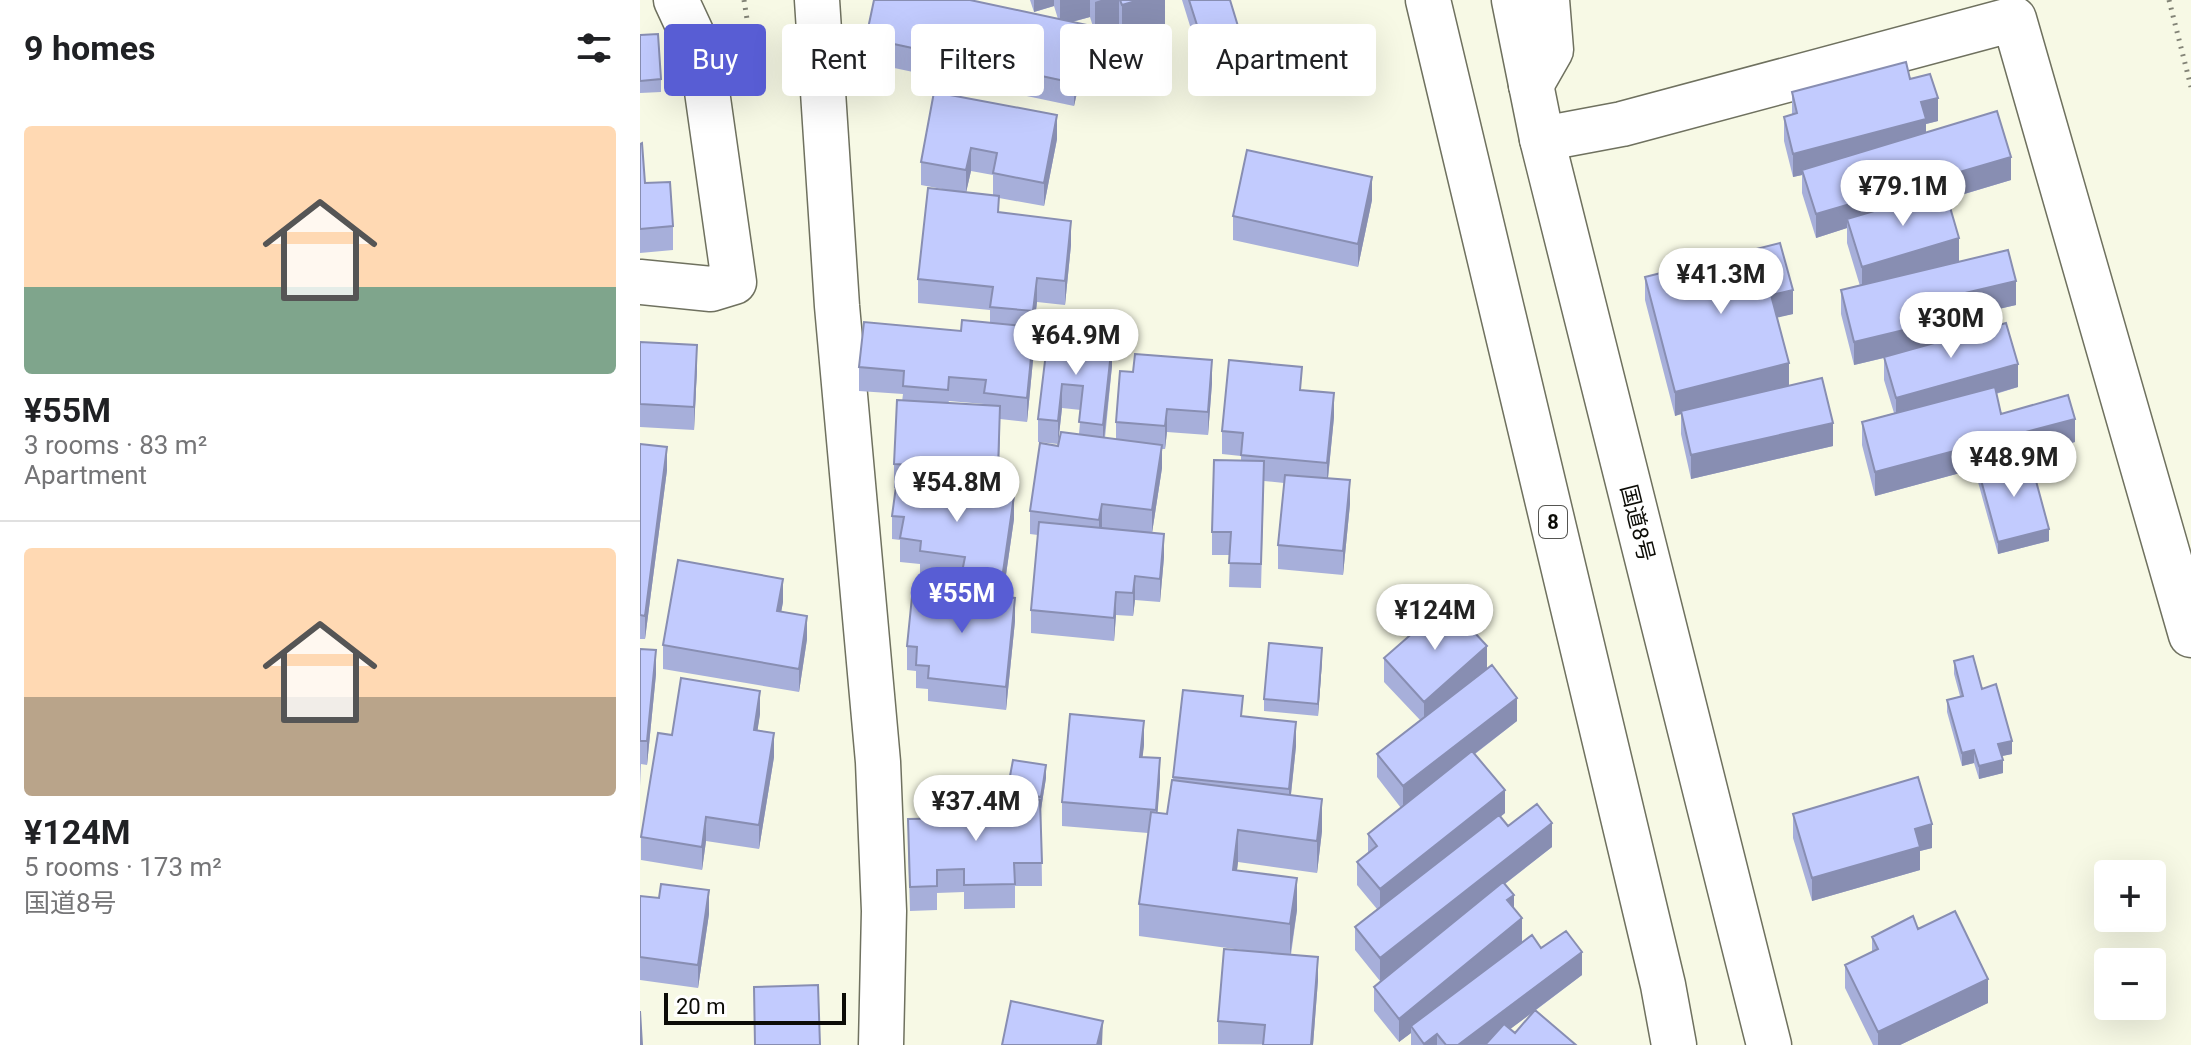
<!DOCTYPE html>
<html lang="en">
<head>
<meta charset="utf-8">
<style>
	:root { --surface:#fff; --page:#f2f2f2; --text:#202124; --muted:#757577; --line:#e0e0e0; --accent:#585dd4 }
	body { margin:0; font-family:Roboto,"Noto Sans JP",sans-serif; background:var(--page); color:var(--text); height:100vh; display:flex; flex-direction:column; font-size:30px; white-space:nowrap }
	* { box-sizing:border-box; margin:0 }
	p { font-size:26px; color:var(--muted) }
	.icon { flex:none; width:44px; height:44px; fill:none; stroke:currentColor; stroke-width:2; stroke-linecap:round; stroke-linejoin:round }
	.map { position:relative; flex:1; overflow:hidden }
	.drawer { display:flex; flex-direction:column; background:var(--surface); width:640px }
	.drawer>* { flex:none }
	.top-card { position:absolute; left:24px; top:24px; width:760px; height:72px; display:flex; gap:16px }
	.buttons { position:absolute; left:1454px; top:860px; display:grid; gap:16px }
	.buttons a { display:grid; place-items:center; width:72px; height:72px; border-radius:8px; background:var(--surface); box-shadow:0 8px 32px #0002; font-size:40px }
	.scale { position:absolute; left:24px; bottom:20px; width:182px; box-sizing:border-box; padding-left:8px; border:4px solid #0c0c06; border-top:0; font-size:22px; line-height:28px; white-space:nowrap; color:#0c0c06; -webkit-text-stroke:6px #fff; paint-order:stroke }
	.price { position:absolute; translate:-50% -68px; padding:0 18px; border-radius:28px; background:#fff; color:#222; font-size:26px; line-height:52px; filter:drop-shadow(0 2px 4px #0008) }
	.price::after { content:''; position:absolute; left:50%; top:48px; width:24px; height:18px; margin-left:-12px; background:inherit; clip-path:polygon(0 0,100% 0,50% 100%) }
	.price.current { background:var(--accent); color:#fff }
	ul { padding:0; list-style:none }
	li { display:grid; align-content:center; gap:16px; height:424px; padding:0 24px }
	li+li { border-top:2px solid var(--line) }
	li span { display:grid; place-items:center; height:248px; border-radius:8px; color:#555 }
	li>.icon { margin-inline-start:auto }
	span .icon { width:144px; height:144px; fill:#fffc; stroke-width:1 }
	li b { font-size:34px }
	h2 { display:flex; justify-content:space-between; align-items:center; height:96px; padding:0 24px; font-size:34px }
	.tag { padding:0 28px; border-radius:8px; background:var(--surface); box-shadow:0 8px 32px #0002; font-size:28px; line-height:72px }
	.tag.current { background:var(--accent); color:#fff }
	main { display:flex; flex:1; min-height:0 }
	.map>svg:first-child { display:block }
</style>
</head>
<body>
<main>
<section class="drawer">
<h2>9 homes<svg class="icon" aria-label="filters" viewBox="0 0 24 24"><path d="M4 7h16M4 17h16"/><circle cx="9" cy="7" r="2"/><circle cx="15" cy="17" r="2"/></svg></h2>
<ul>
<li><span style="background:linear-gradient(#ffd9b3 65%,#7fa58c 0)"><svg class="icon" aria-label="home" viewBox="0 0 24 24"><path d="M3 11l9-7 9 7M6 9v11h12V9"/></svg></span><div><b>¥55M</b><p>3 rooms · 83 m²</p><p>Apartment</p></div></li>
<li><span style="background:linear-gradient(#ffd9b3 60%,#b9a48a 0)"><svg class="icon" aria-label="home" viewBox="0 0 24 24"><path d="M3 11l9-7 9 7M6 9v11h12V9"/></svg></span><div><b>¥124M</b><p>5 rooms · 173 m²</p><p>国道8号</p></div></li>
</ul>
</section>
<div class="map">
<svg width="1551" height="1045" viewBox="0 0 1551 1045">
	<rect width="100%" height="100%" fill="#f7f9e5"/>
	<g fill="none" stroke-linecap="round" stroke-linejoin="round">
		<defs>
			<path id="minor" d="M177 0 197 306 238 762 244 911 241 1045
				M902 139 982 124 1374 19 1551 635
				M0 282 71 289 94 282 62 56 36 0"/>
			<path id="major" d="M891 85 911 50 907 0"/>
			<path id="highway" d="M788 0 1023 985 1034 1045
				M874 0 902 139 1129 1045"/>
		</defs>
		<use href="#minor" stroke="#6f715f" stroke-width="47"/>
		<use href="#major" stroke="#6f715f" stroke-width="47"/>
		<use href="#highway" stroke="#6f715f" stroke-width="47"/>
		<path stroke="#828376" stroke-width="5" stroke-dasharray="2 6" stroke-linecap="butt" d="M104 0 107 19
			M1529 0 1551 87"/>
		<use href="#minor" stroke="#fff" stroke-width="44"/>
		<use href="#major" stroke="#fff" stroke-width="44"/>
		<use href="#highway" stroke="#fff" stroke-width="44"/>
	</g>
	<path fill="#a7afda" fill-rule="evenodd" d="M390 0H525V24L482 36 479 27 455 33 450 17 432 22 447 49 434 106 226 62V38L418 19 414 6 394 12Z
		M542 0H590L601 60 564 71Z
		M0 35 21 79V92L0 93Z
		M1270 79 1298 121 1286 124V133L1371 180 1308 199 1319 261 1376 305 1293 324V343L1378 387 1356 394 1361 414 1435 442 1235 496 1222 445V422L1254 413 1244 380V358L1214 365 1201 314V290L1220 286 1207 243V228L1176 238 1162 193V175L1153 177 1144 141V117L1152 115V92Z
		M294 92 417 139 404 206 359 198V212L431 245 425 305 397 302 394 327V350L387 422 360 419 358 493 374 519 363 596 375 621 366 710 288 701V689L276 688V671L267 670V646L322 592V580L280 575V564L260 562V540L252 539V516L256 488H254V464L263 394 219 391V367L321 331 350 322V310L278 303V279L313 191 281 185V162ZM331 171 353 175V195L326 192ZM309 401 344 404V405L308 403Z
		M0 144 5 183 33 226V250L0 253Z
		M732 200 718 267 593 240V216Z
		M1005 277 1153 314 1137 317 1149 386 1193 446 1051 479 1041 434V414L1035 416 1005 300Z
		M408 336 472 366 465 438 476 439V422L572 383 568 435 527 432 525 449H522V468L512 533 524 557 520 602 495 600 493 616 476 615 474 641 391 633V610L398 535 390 534V511L418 446 439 434 441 410 422 408 418 444 398 442V419Z
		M0 342 57 368 54 430 0 427Z
		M662 391 694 417 688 479 710 504 703 575 638 569V545L644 483 624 481 621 588 589 587 590 555H572V532L601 461V456L582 454V431Z
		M0 444 27 470 5 639H0Z
		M1338 469 1409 541 1358 554 1338 482Z
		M143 602 141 612 167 639 159 692 23 669V645Z
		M0 649 16 674 7 765 1 764 0 786Z
		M744 658 847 668 877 721 835 754 865 813 860 817 868 826 912 847 865 884 874 909 882 942 901 948 942 975 896 1010 936 1045H771V1033L759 1042 734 1011V987L740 981 715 950V927L737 909 717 885V862L728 853V834L761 808 737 777V754L780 720 744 682ZM892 1013 875 1033 870 1029Z
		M682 661 678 716 624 711V699Z
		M1314 661 1342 689 1372 754 1361 756 1363 773 1339 779 1334 763 1322 766 1307 712V700L1320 696 1314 674Z
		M120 714 117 731 134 757 119 849 66 841 62 870 1 860V837L32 735Z
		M603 716 656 746 651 795 682 831 677 873 598 862 597 870 657 910 651 955 678 980 673 1045 578 1044V1021L617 952 499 936V904L508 833 422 826V802L504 745 502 757 520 781 517 813 527 814 533 777Z
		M406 778 401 809 402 886H375V908L324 909V892L297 893V910L270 911 268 843 345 817H362L367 801V792Z
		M1153 814 1292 848 1280 851V870L1172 901 1153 838Z
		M0 896 19 898 69 914 58 988 0 980Z
		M1278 929 1348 1003 1260 1045H1233L1205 988V965L1232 952V937Z"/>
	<path fill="#888eb2" d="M394 0H414V6L394 12Z
		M420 0H450V17L420 25Z
		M461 0H479V27L455 33V2Z
		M499 0H525V24L482 36V5Z
		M447 25V49L434 106V83Z
		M601 36V60L564 71V47Z
		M1298 98V121L1286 124V143L1162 170V175L1153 177V154L1281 102Z
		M417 115V139L404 206V183Z
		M331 148V171L326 193V170Z
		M1371 157V180L1210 228 1207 219V228L1176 238V214Z
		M732 177V200L718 267V244Z
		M431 221V245L425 305V281Z
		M1319 238V261L1222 290V267Z
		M397 278V302L393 335V311Z
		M1376 281V305L1293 324V346L1214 365V342L1287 302Z
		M1153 290V314L1131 319V295Z
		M394 327V350L387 422V398Z
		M472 343V366L463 448V425Z
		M57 345V368L54 430V407Z
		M572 360V383L568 435V412Z
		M1149 363V386L1041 411V414L1035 416V392Z
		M1378 364V387L1256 422V398Z
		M422 384V408L418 444V421Z
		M694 393V417L687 487V463Z
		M360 406V429L358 493V469Z
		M527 409V432L525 449V426Z
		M1435 419V442L1235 496V472Z
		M1193 423V446L1051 479V455Z
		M522 445V468L512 533V510Z
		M27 447V470L5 639V616Z
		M710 480V504L703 575V551Z
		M374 496V519L362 602V579Z
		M462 504V527L459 543V520Z
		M1409 529V541L1358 554V542Z
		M524 534V557L520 602V579Z
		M495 576V600L493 616V593Z
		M143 579V602L137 634V611Z
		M476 592V615L474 641V618Z
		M375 598V621L366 710V687Z
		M167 616V639L159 692V669Z
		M847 646V670L784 725V702Z
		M682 648V661L678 716V704Z
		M16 650V674L7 765V741Z
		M120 691V714L114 754V730Z
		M877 698V721L763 809V786Z
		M504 721V745L500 780V757Z
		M656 722V746L649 812V789Z
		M134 733V757L119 849V825Z
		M1372 741V754L1358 757V744Z
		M1334 750V763L1322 766V753Z
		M520 758V781L516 834V810Z
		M1363 760V773L1339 779V766Z
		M406 765V778L401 809V797Z
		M865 790V813L740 913V889Z
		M682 799V831L677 873V841Z
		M66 817V841L62 870V847Z
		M912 823V847L740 981V958Z
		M1292 824V848L1280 851V870L1172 901V878L1275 829Z
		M598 830V862L593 901V870Z
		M657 878V910L650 956V924Z
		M69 890V914L58 988V965Z
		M874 895V919L867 900Z
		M882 918V942L771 1026V1033L759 1042V1019Z
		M942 952V975L849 1045H818Z
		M678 957V980L673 1045H671Z
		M1348 979V1003L1260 1045H1238V1032Z
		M463 1021 462 1045H457Z
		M797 1034V1045H784V1044Z"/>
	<path fill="#c2cbfe" stroke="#888eb2" stroke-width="2" d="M234 0H330L447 25 434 83 226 38Z
		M480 0H499L482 5Z
		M549 0H590L601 36 564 47Z
		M18 34 21 79 0 81V35Z
		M1266 62 1270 79 1290 74 1298 98 1281 102 1286 119 1153 154 1144 117 1157 113 1152 92Z
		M294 92 417 115 404 183 353 173 357 153 331 148 326 170 281 162Z
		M1357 111 1371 157 1176 214 1162 170Z
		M2 143 5 183 30 182 33 226 0 229V144Z
		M607 150 732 177 718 244 593 216Z
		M288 188 359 196 358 212 431 221 425 281 397 278 393 311 350 307 353 287 278 279Z
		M1305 190 1319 238 1222 267 1207 219Z
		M1140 243 1153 290 1131 295 1149 363 1035 392 1005 277Z
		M1368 250 1376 281 1287 302 1293 323 1214 342 1201 290Z
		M322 320 394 327 387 398 344 393 346 380 309 377 308 390 263 386 264 371 219 367 224 322 321 331Z
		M1366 323 1378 364 1256 398 1244 357Z
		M408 336 472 343 463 425 439 422 443 386 422 384 418 421 398 419Z
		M0 342 57 345 54 407 0 404Z
		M495 354 572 360 568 412 527 409 525 426 476 422 480 371 493 372Z
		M589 360 662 367 660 390 694 393 687 463 601 455 603 433 582 431Z
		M1182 378 1193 423 1051 455 1041 411Z
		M1355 387 1361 414 1428 395 1435 419 1235 472 1222 422Z
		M257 400 360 406 358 469 254 464Z
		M421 432 522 445 512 510 462 504 459 520 390 511 400 443 418 446Z
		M0 444 27 447 5 616 0 615Z
		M1389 455 1409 529 1358 542 1338 469Z
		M574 460 624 461 621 564 589 563 591 532H572Z
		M645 475 710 480 703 551 638 545Z
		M257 479 374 496 362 579 322 572 325 557 280 551 281 541 260 538 264 517 252 516Z
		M399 522 524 534 520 579 495 576 493 593 476 592 474 618 391 610Z
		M38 560 143 579 137 611 167 616 159 669 23 645Z
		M273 587 375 598 366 687 288 678 289 666 276 665 277 647 267 646Z
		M807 603 847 646 784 702 744 658Z
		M629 643 682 648 678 704 624 699Z
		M0 649 16 650 7 741H0Z
		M1333 656 1342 689 1356 684 1372 741 1358 744 1363 760 1339 766 1334 750 1322 753 1307 700 1323 696 1314 661Z
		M852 665 877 698 763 786 737 754Z
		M41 678 120 691 114 730 134 733 119 825 66 817 62 847 1 837 18 733 32 735Z
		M543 690 603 696 601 716 656 722 649 789 533 777Z
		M430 714 504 721 500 757 520 758 516 810 422 802Z
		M832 751 865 790 740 889 717 862 737 846 728 834Z
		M373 760 406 765 401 797 367 792Z
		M1278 777 1292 824 1275 829 1280 847 1172 878 1153 814Z
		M532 780 682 799 677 841 598 830 593 870 657 878 650 924 499 904 511 812 527 814Z
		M345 797V817H362V801L400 800 402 863H374L375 884 324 885V869L297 870V886L270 887 268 819 321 818V798Z
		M897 804 912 823 740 958 715 927 859 815 868 826Z
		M863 882 874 895 867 900 882 918 759 1019 734 987Z
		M21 884 69 890 58 965 0 957V896L19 898Z
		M1315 911 1348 979 1238 1032 1205 965 1238 949 1232 937 1273 916 1278 929Z
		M926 931 942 952 818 1045H806L797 1034 784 1044 771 1026 892 935 901 948Z
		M584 949 678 957 671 1045H623L625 1025 578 1021Z
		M178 985 180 1045H115L114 987Z
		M371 1001 463 1021 457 1045H362Z
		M895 1010 936 1045H845L864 1024 875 1033Z
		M0 1011 2 1045H0Z"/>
	<g text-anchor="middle" stroke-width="7" stroke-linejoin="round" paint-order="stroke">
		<rect fill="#fff" stroke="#555551" stroke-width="2" x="899" y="506" width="28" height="32" rx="6"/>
		<g font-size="20" font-weight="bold" fill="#0c0c06">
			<text x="913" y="529">8</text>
		</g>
		<g font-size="22" fill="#0c0c06" stroke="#fff">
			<text transform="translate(998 523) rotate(76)" y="8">国道8号</text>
		</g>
	</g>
</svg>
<div class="buttons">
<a>+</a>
<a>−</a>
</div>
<div class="scale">20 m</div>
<b class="price" style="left:1263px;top:228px">¥79.1M</b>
<b class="price" style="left:1081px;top:316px">¥41.3M</b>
<b class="price" style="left:1311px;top:360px">¥30M</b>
<b class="price" style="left:436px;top:377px">¥64.9M</b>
<b class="price" style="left:1374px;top:499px">¥48.9M</b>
<b class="price" style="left:317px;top:524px">¥54.8M</b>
<b class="price current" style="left:322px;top:635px">¥55M</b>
<b class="price" style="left:795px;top:652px">¥124M</b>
<b class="price" style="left:336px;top:843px">¥37.4M</b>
<div class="top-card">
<a class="tag current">Buy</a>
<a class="tag">Rent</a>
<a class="tag">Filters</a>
<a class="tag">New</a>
<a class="tag">Apartment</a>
</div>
</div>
</main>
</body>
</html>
